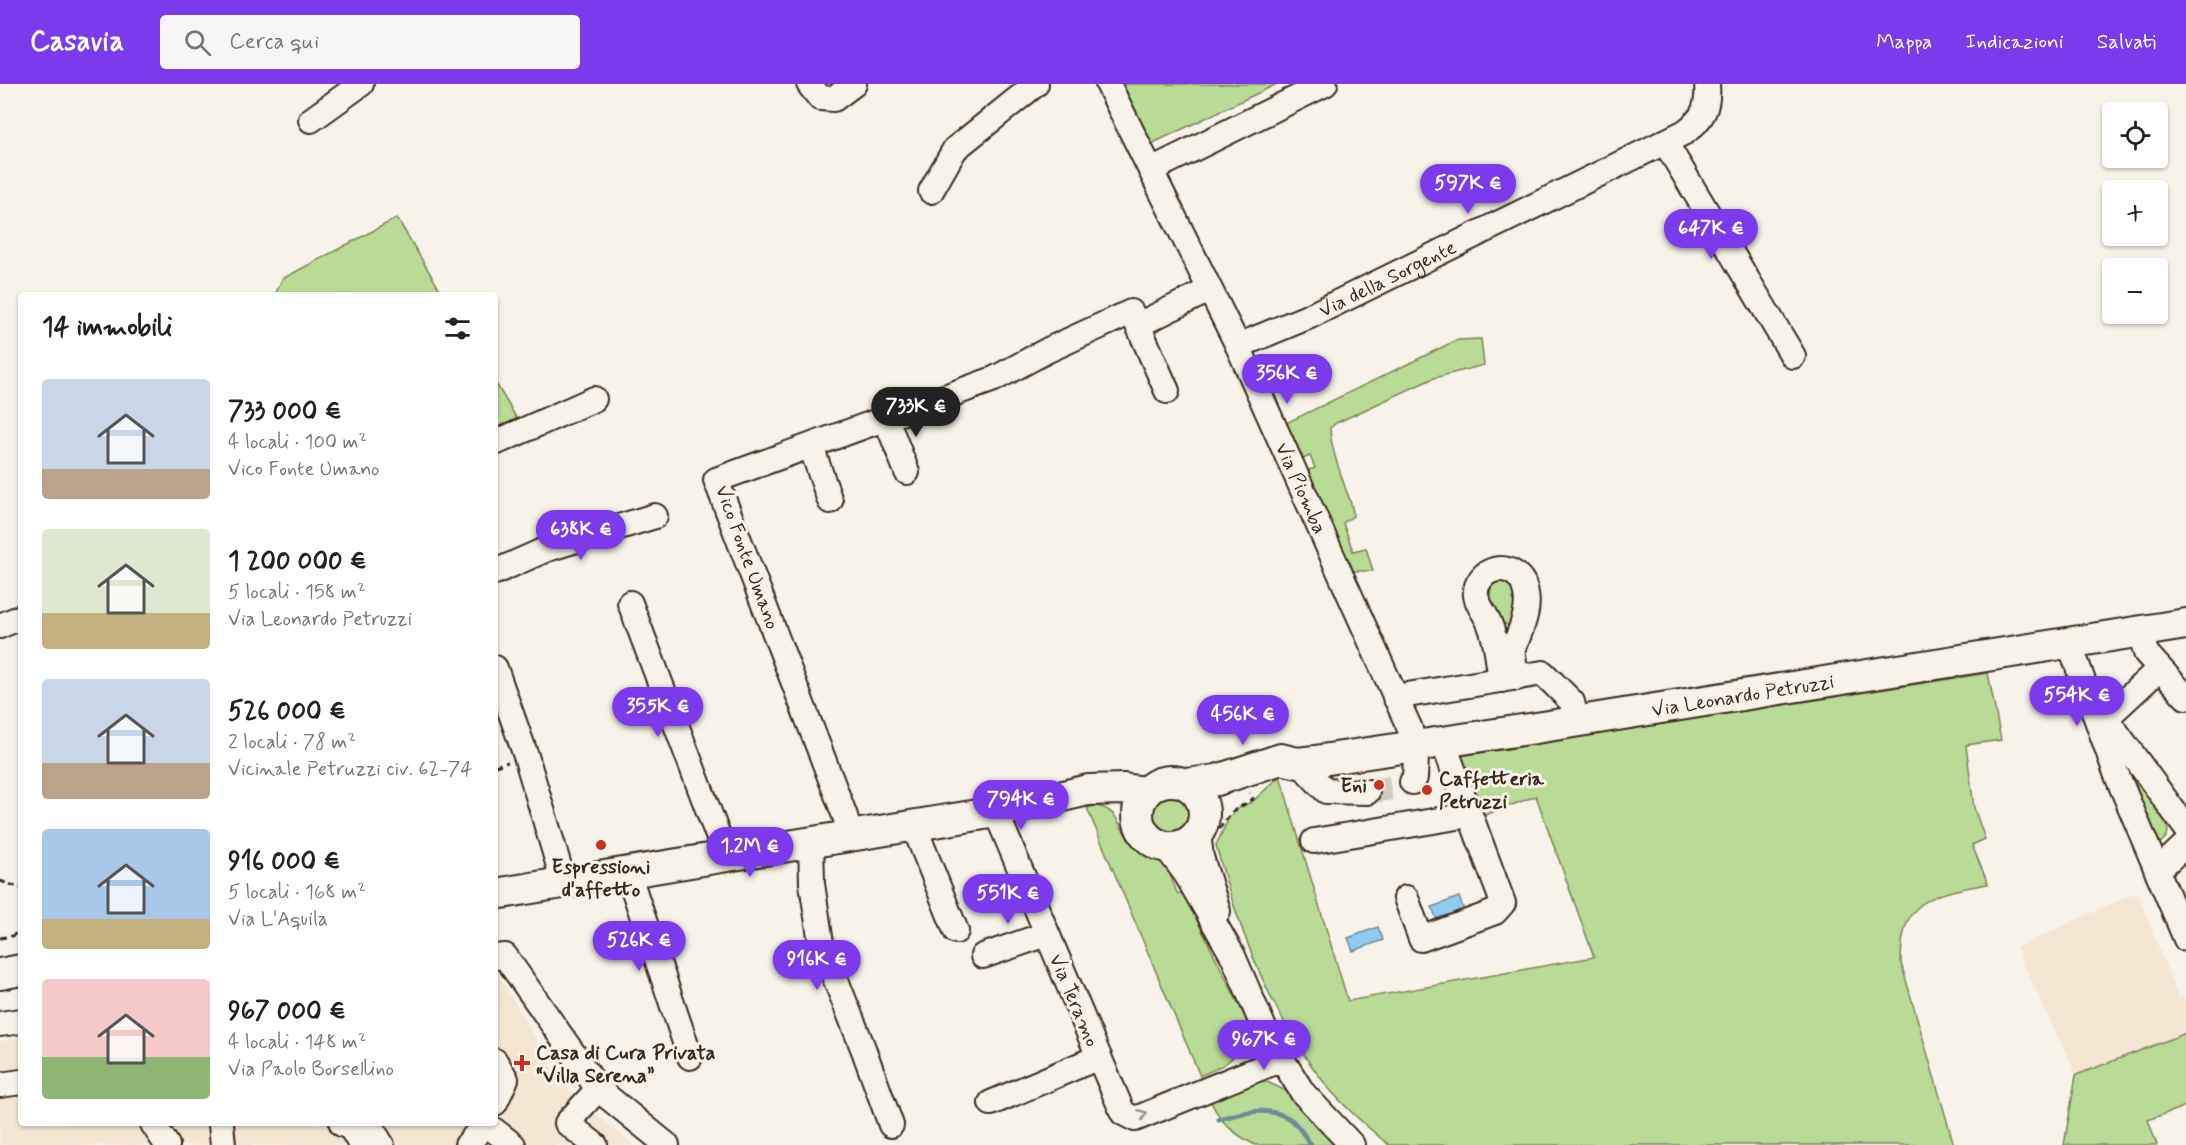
<!DOCTYPE html>
<html lang="it">
<head>
<meta charset="utf-8">
<style>
	:root { --surface:#fff; --page:#f6f6f6; --text:#222; --muted:#767676; --accent:#7c3aed }
	body { margin:0; font-family:Mynerve,sans-serif; background:var(--page); color:var(--text); height:100vh; display:flex; flex-direction:column; font-size:22px; white-space:nowrap }
	* { box-sizing:border-box; margin:0 }
	p { font-size:20px; color:var(--muted) }
	.icon { flex:none; width:33px; height:33px; fill:none; stroke:currentColor; stroke-width:2; stroke-linecap:round; stroke-linejoin:round }
	.map { position:relative; flex:1; overflow:hidden }
	.sheet { position:absolute; left:18px; top:208px; width:480px; height:834px; display:flex; flex-direction:column; background:var(--surface); border-radius:6px; box-shadow:0 2px 4px #0004 }
	.sheet>* { flex:none }
	.buttons { position:absolute; left:2102px; top:18px; display:grid; gap:12px }
	.buttons a { display:grid; place-items:center; width:66px; height:66px; border-radius:6px; background:var(--surface); box-shadow:0 2px 4px #0004; font-size:30px }
	.price { position:absolute; translate:-50% -51px; padding:0 14px; border-radius:21px; background:var(--accent); color:#fff; font-size:20px; line-height:39px; filter:drop-shadow(0 2px 3px #0008) }
	.price::after { content:''; position:absolute; left:50%; top:36px; width:18px; height:14px; margin-left:-9px; background:inherit; clip-path:polygon(0 0,100% 0,50% 100%) }
	.price.active { background:#222; color:#fff }
	ul { padding:0; list-style:none }
	li { display:flex; align-items:center; gap:18px; height:150px; padding:0 24px }
	li span { display:grid; place-items:center; flex:none; width:168px; height:120px; border-radius:6px; color:#555 }
	li>.icon { margin-inline-start:auto }
	span .icon { width:72px; height:72px; fill:#fffc; stroke-width:1 }
	li b { font-size:26px }
	h2 { display:flex; justify-content:space-between; align-items:center; height:72px; padding:0 24px; font-size:26px }
	header { display:flex; align-items:center; gap:36px; box-sizing:border-box; height:84px; padding:0 30px; background:var(--accent); color:#fff }
	header strong { font-size:28px }
	nav { display:flex; gap:33px; margin-inline-start:auto; font-size:21px }
	.search { width:420px; height:54px; background:var(--page); display:flex; align-items:center; gap:15px; box-sizing:border-box; padding:0 21px; border-radius:6px; color:var(--muted); font-size:22px }
	.map>svg:first-child { display:block }
</style>
</head>
<body>
<header>
<strong>Casavia</strong>
<div class="search"><svg class="icon" aria-label="search" viewBox="0 0 24 24"><circle cx="10" cy="10" r="6"/><path d="M15 15l6 6"/></svg>Cerca qui</div>
<nav><a>Mappa</a><a>Indicazioni</a><a>Salvati</a></nav>
</header>
<div class="map">
<svg width="2186" height="1061" viewBox="0 0 2186 1061">
	<rect width="100%" height="100%" fill="#f7f3e8"/>
	<filter id="ink" filterUnits="userSpaceOnUse"><feTurbulence type="fractalNoise" baseFrequency=".0167" numOctaves="2"/><feDisplacementMap in="SourceGraphic" scale="12" xChannelSelector="R" yChannelSelector="G"/><feConvolveMatrix kernelMatrix="1 2 1 2 8 2 1 2 1" color-interpolation-filters="sRGB"/></filter>
	<g filter="url(#ink)">
		<path fill="#f5e5d3" d="M2137 808 2178 913 2183 911 2186 919V949L2076 991 2016 864Z
			M497 888 561 1000 633 1061H0V957L21 954V1040H495V889Z"/>
		<path fill="#b9db95" stroke="#7a825a" stroke-width="1.5" d="M1118 0H1277L1149 61Z
			M397 134 443 211H275L282 195Z
			M1481 255 1484 281 1434 294 1336 339 1330 344C1331 363 1338 382 1344 400 1347 411 1353 419 1353 432L1343 439 1353 467 1366 464 1373 487H1350L1306 387 1315 384 1310 372 1300 376 1284 340 1457 256Z
			M495 298 517 335 495 346Z
			M1508 492 1517 516 1512 539 1507 541C1492 534 1487 511 1493 496Z
			M1988 589 2001 656 1966 661 1974 724 1985 755 1972 761 1988 800C1960 805 1917 809 1906 841 1902 853 1901 866 1901 879L1954 1061H1389C1366 1042 1345 1024 1326 1001 1271 932 1238 845 1216 761L1229 734 1241 722 1252 718 1280 692 1348 917 1594 873 1536 712 1474 735 1452 673Z
			M2140 700C2148 711 2173 739 2167 751 2165 756 2160 759 2156 762L2132 703Z
			M1154 730a17 17 0 1 1 34 0a17 17 0 1 1-34 0Z
			M1095 722C1119 724 1119 745 1132 760 1140 768 1153 769 1161 776 1169 783 1173 799 1177 809L1184 810 1240 923C1242 927 1245 932 1246 936 1248 948 1239 968 1230 976 1222 983 1210 987 1200 992L1087 724Z
			M2186 949V1022L2148 1036 2157 1061H2064L2076 991Z
			M1248 996 1267 998 1289 1008 1338 1061H1255C1229 1047 1218 1036 1207 1009Z"/>
		<path fill="#8fccef" stroke="#6d8b9b" stroke-width="1.5" d="M1459 813 1464 826 1437 836 1432 823Z
			M1378 843 1383 856 1353 867 1348 854Z"/>
		<g fill="none" stroke-linecap="round" stroke-linejoin="round">
			<path stroke="#6d8b9b" stroke-width="5" d="M1219 1035C1242 1029 1268 1021 1290 1035 1298 1040 1305 1053 1311 1061"/>
			<path stroke="#d1cbc0" stroke-width="24" stroke-dasharray="24 12" stroke-linecap="butt" d="M1367 708 1391 704 1412 698"/>
			<defs>
				<g id="minor">
					<path d="M809 0 820 14 834 15 854 0"/>
					<path id="s1" d="M1108 0 1238 262 1410 645 1416 673 1415 694 1412 698"/>
					<path d="M311 36 361 0"/>
					<path d="M1665 58 1793 272"/>
					<path d="M1151 86 1325 0"/>
					<path d="M931 107 955 65 1036 0"/>
					<path d="M1138 241 1167 307"/>
					<path id="s2" d="M1238 262 1310 232 1685 48C1703 35 1709 23 1707 0"/>
					<path d="M886 335 907 388"/>
					<path d="M495 359 594 315"/>
					<path d="M811 362 830 417"/>
					<path d="M495 488 547 465 655 432"/>
					<path d="M630 519 726 773"/>
					<path d="M0 542 21 533"/>
					<path d="M2140 547 2146 569 2186 613"/>
					<path d="M2069 558 2116 689 2186 855"/>
					<path d="M495 584 526 672 564 799"/>
					<path d="M1501 596C1498 578 1497 558 1490 541 1485 526 1467 513 1481 495 1485 489 1493 485 1501 485 1510 485 1519 491 1523 499 1531 518 1525 535 1518 553 1516 557 1513 562 1513 566 1512 574 1516 585 1517 594"/>
					<path d="M1395 613 1543 589 1572 618 1577 637"/>
					<path d="M2098 631 2117 649 2186 744"/>
					<path d="M2103 637 2159 585"/>
					<path d="M1307 678 1309 689 1326 707 1367 708"/>
					<path d="M914 742 956 847"/>
					<path d="M1198 749 1201 773 1218 827"/>
					<path d="M850 753 845 732 716 396 994 295 1048 266 1131 228 1138 241 1209 206"/>
					<path d="M1314 757 1469 731"/>
					<path d="M811 759 812 800 821 859 863 964 891 1041"/>
					<path d="M1166 763 1186 790 1233 872 1267 951 1303 1009 1352 1061"/>
					<path d="M2157 787 2186 760"/>
					<path d="M628 789 690 973"/>
					<path d="M1406 814 1421 855 1495 828 1503 819 1443 658"/>
					<path d="M983 872 1047 850"/>
					<path d="M495 873 505 872 598 1005 667 1061"/>
					<path d="M0 940 21 937"/>
					<path d="M1099 973 1123 1029 1135 1035 1282 975"/>
					<path d="M495 977 506 995 495 1019"/>
					<path d="M0 1001 21 998"/>
					<path d="M991 1019 1099 973 996 728"/>
					<path d="M153 1040 167 1061"/>
					<path d="M221 1040 223 1061"/>
					<path d="M342 1040 351 1044 361 1061"/>
					<path d="M369 1040 382 1061"/>
					<path d="M486 1040 513 1061"/>
					<path d="M467 1061 485 1040"/>
					<path d="M595 1061 567 1039 598 1005"/>
				</g>
				<g id="major">
					<circle cx="1171" cy="730" r="33"/>
					<path id="s3" d="M1186 700 1217 696 1281 675 1298 679 1315 677 1536 644 2186 540"/>
					<path d="M495 810 996 728 1088 706 1124 705 1146 708"/>
					<path d="M0 890 21 886"/>
				</g>
			</defs>
			<use href="#minor" stroke="#3b2a1e" stroke-width="28"/>
			<use href="#major" stroke="#3b2a1e" stroke-width="34"/>
			<path stroke="#3b2a1e" stroke-width="3" stroke-dasharray="6 4.5" stroke-linecap="butt" d="M495 682 508 678
				M1219 745 1232 728 1253 715 1250 709
				M0 797 21 804
				M0 854 12 852 21 846"/>
			<use href="#minor" stroke="#f7f3e8" stroke-width="24"/>
			<use href="#major" stroke="#f7f3e8" stroke-width="30"/>
		</g>
		<defs><path id="oneway-chevron" d="M-2-3.5L2.5 0L-2 3.5" fill="none" stroke-width="1.6" stroke-linecap="round" stroke-linejoin="round" transform="scale(1.5)"/></defs>
		<use stroke="#998e83" href="#oneway-chevron" transform="translate(1143 1030) rotate(-21)"/>
	</g>
	<g fill="#c8321e" stroke="#f7f3e8" stroke-width="2">
		<circle cx="1379" cy="701" r="6"/>
		<circle cx="1427" cy="706" r="6"/>
		<circle cx="601" cy="761" r="6"/>
		<path d="M519 970h6v6h6v6h-6v6h-6v-6h-6v-6h6z"/>
	</g>
	<g text-anchor="middle" stroke-width="6" stroke-linejoin="round" paint-order="stroke">
		<g font-size="20" fill="#3b2a1e" stroke="#f7f3e8">
			<text dy="7" stroke="none"><textPath href="#s2" startOffset="164">Via della Sorgente</textPath></text>
			<text dy="7" stroke="none"><textPath href="#s1" startOffset="448">Via Piomba</textPath></text>
			<text transform="translate(748 473) rotate(70)" y="7">Vico Fonte Umano</text>
			<text dy="7" stroke="none"><textPath href="#s3" startOffset="566">Via Leonardo Petruzzi</textPath></text>
			<text transform="translate(1075 916) rotate(67)" y="7">Via Teramo</text>
		</g>
		<g font-size="20" font-weight="bold" fill="#3b2a1e" stroke="#f7f3e8" text-anchor="start">
			<text x="1439" y="701">Caffetteria<tspan x="1439" dy="23">Petruzzi</tspan></text>
			<text x="1367" y="708" text-anchor="end">Eni</text>
			<text x="601" y="789" text-anchor="middle">Espressioni<tspan x="601" dy="23">d'affetto</tspan></text>
			<text x="536" y="975">Casa di Cura Privata<tspan x="536" dy="23">“Villa Serena”</tspan></text>
		</g>
	</g>
</svg>
<div class="buttons">
<a><svg class="icon" aria-label="locate" viewBox="0 0 24 24"><circle cx="12" cy="12" r="6"/><path d="M12 2v4M12 18v4M2 12h4M18 12h4"/></svg></a>
<a>+</a>
<a>−</a>
</div>
<b class="price" style="left:1468px;top:131px">597K €</b>
<b class="price" style="left:1711px;top:176px">647K €</b>
<b class="price" style="left:1287px;top:321px">356K €</b>
<b class="price active" style="left:916px;top:354px">733K €</b>
<b class="price" style="left:581px;top:477px">638K €</b>
<b class="price" style="left:2077px;top:643px">554K €</b>
<b class="price" style="left:658px;top:654px">355K €</b>
<b class="price" style="left:1243px;top:662px">456K €</b>
<b class="price" style="left:1021px;top:747px">794K €</b>
<b class="price" style="left:750px;top:794px">1.2M €</b>
<b class="price" style="left:1008px;top:841px">551K €</b>
<b class="price" style="left:639px;top:888px">526K €</b>
<b class="price" style="left:817px;top:907px">916K €</b>
<b class="price" style="left:1264px;top:987px">967K €</b>
<section class="sheet">
<h2>14 immobili<svg class="icon" aria-label="filters" viewBox="0 0 24 24"><path d="M4 7h16M4 17h16"/><circle cx="9" cy="7" r="2"/><circle cx="15" cy="17" r="2"/></svg></h2>
<ul>
<li><span style="background:linear-gradient(#c9d6e8 75%,#b9a48a 0)"><svg class="icon" aria-label="home" viewBox="0 0 24 24"><path d="M3 11l9-7 9 7M6 9v11h12V9"/></svg></span><div><b>733 000 €</b><p>4 locali · 100 m²</p><p>Vico Fonte Umano</p></div></li>
<li><span style="background:linear-gradient(#dfe7d0 70%,#c2b280 0)"><svg class="icon" aria-label="home" viewBox="0 0 24 24"><path d="M3 11l9-7 9 7M6 9v11h12V9"/></svg></span><div><b>1 200 000 €</b><p>5 locali · 158 m²</p><p>Via Leonardo Petruzzi</p></div></li>
<li><span style="background:linear-gradient(#c9d6e8 70%,#b9a48a 0)"><svg class="icon" aria-label="home" viewBox="0 0 24 24"><path d="M3 11l9-7 9 7M6 9v11h12V9"/></svg></span><div><b>526 000 €</b><p>2 locali · 78 m²</p><p>Vicinale Petruzzi civ. 62-74</p></div></li>
<li><span style="background:linear-gradient(#a9c7e8 75%,#c2b280 0)"><svg class="icon" aria-label="home" viewBox="0 0 24 24"><path d="M3 11l9-7 9 7M6 9v11h12V9"/></svg></span><div><b>916 000 €</b><p>5 locali · 168 m²</p><p>Via L'Aquila</p></div></li>
<li><span style="background:linear-gradient(#f6c9c9 65%,#8fb573 0)"><svg class="icon" aria-label="home" viewBox="0 0 24 24"><path d="M3 11l9-7 9 7M6 9v11h12V9"/></svg></span><div><b>967 000 €</b><p>4 locali · 148 m²</p><p>Via Paolo Borsellino</p></div></li>
</ul>
</section>
</div>
</body>
</html>
